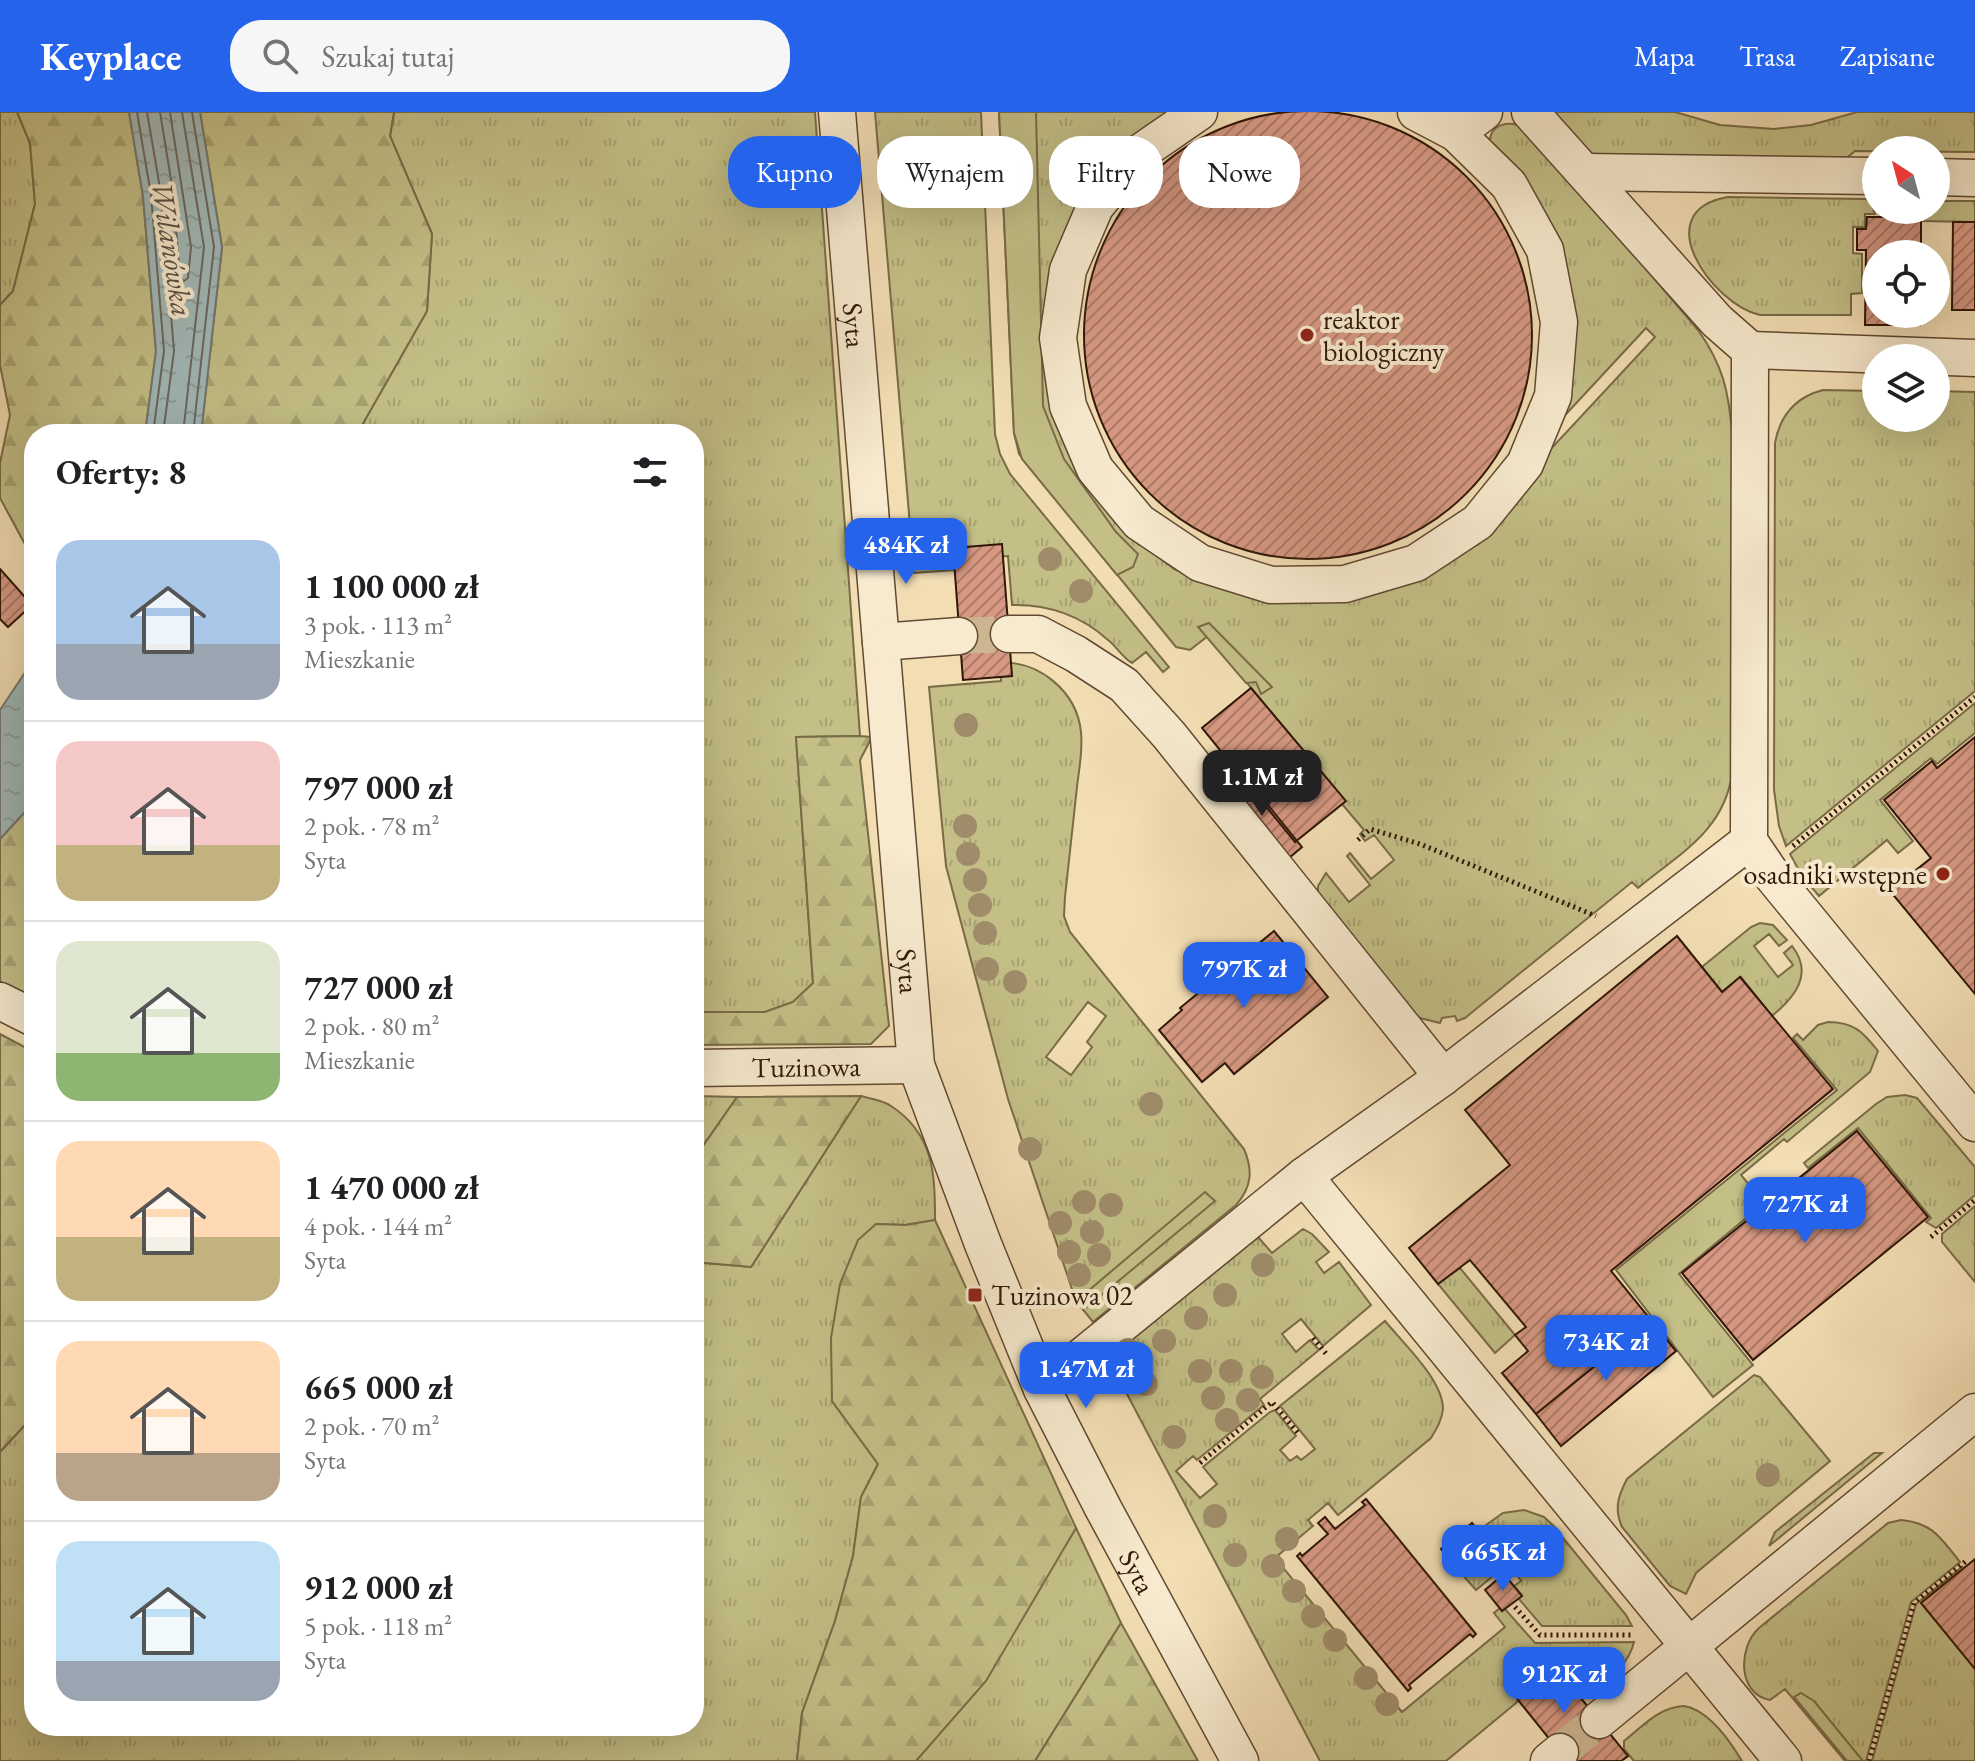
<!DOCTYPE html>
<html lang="pl">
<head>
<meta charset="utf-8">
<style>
	:root { --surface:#fff; --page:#f6f6f6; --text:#202124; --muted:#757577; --line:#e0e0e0; --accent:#2563eb }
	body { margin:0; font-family:"EB Garamond",serif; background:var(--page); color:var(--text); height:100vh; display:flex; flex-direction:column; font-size:30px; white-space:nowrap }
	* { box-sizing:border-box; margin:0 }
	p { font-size:26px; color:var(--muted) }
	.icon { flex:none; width:44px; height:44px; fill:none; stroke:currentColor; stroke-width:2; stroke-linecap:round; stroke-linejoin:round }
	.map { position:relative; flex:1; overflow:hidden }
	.panel { position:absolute; left:24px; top:312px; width:680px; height:1312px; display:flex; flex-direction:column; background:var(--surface); border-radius:32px; box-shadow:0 8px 32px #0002 }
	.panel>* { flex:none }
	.top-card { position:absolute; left:728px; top:24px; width:760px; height:72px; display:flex; gap:16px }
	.needle { width:52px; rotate:324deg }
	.controls { position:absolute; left:1862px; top:24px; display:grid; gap:16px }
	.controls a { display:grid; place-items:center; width:88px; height:88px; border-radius:50%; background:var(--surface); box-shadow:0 8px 32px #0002; font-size:40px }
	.price { position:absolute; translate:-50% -68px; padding:0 18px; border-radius:16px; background:var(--accent); color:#fff; font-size:26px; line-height:52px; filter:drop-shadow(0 2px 4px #0008) }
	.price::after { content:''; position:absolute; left:50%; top:48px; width:24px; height:18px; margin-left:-12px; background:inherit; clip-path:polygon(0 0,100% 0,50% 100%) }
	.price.current { background:#222; color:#fff }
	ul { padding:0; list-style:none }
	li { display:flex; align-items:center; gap:24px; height:200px; padding:0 32px }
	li+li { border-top:2px solid var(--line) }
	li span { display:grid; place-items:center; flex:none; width:224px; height:160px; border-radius:24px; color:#555 }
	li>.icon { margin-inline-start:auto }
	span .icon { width:96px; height:96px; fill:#fffc; stroke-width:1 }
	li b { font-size:34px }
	h2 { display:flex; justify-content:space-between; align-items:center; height:96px; padding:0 32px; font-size:34px }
	.tag { padding:0 28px; border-radius:32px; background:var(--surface); box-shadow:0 8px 32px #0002; font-size:28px; line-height:72px }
	.tag.current { background:var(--accent); color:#fff }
	header { display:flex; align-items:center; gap:48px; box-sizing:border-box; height:112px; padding:0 40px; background:var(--accent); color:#fff }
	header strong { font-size:38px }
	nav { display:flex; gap:44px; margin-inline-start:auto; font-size:28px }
	.search { width:560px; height:72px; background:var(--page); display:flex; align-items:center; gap:20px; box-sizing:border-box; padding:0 28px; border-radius:32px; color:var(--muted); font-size:30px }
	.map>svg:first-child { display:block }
</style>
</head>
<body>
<header>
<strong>Keyplace</strong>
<div class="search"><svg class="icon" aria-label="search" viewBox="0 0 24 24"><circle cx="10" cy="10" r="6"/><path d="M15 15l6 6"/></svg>Szukaj tutaj</div>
<nav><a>Mapa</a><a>Trasa</a><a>Zapisane</a></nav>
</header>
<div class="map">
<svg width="1975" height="1649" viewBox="0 0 1975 1649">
	<defs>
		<pattern id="grass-tufts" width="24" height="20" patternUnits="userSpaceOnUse" patternTransform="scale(2)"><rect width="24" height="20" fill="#c3bf87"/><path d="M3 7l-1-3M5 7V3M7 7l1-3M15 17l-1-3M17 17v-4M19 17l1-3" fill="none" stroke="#a8a373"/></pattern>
		<pattern id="forest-firs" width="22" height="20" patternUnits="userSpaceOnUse" patternTransform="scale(2)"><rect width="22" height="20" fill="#c3bf87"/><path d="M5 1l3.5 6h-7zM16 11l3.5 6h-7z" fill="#a8a373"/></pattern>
		<pattern id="water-ripples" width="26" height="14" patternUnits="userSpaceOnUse" patternTransform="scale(2)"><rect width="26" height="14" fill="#a1b9b9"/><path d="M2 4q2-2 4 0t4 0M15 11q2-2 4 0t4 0" fill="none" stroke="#8b9e9e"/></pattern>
		<pattern id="building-hatch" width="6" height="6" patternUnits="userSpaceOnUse" patternTransform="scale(2)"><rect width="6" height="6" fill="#d69882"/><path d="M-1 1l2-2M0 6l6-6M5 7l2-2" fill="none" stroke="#ae7b68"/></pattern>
	</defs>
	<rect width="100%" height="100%" fill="#f3deb4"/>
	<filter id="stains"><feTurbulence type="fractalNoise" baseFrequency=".0025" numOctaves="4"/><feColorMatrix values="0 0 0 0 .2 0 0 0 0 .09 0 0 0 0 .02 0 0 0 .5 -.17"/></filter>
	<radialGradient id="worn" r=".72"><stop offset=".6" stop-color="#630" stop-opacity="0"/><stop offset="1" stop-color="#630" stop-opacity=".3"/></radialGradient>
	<path fill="url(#grass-tufts)" stroke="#7a6b47" stroke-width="2" fill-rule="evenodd" d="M0 0H17L30 31 35 92 13 179 0 193Z
		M394 0H815L860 624 796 625 813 871 793 890 765 900H694V322H357L427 199 432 122 390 24Z
		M875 0H981L995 322 1000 342 1010 362 1169 555 1163 560 1146 540 1132 551C1122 545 1117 535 1108 528 1082 504 1048 492 1012 493L1008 444 954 448 955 458 914 461Z
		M999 0H1170L1044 216 1138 429 1174 457 1209 473 1249 482 1341 484 1549 339 1655 225 1646 216 1555 314 1568 240 1490 36C1487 12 1507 7 1526 16L1698 218C1723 253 1729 280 1732 322V662C1724 719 1679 742 1638 776L1632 770 1465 906 1457 909 1455 904 1442 906 1440 911 1420 906 1414 901 1318 782V774L1326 761 1349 790 1370 773 1347 744 1350 741 1371 767 1394 748 1374 723 1365 729 1360 722 1364 718 1342 692 1345 689 1208 524 1190 538 1176 535 1019 342 1014 321Z
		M1542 0H1675L1720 13 1774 17 1811 13 1857 0H1975V40L1855 39 1837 54 1596 49Z
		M1728 85 1866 87 1871 91 1875 102H1865V115H1853V141L1862 142V181L1851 182V203H1760C1712 192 1646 99 1728 85Z
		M1936 89H1975V110L1921 109 1900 105 1902 98H1936Z
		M1823 278 1876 279V306H1936V279L1975 280V579L1786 734 1779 714 1774 678 1775 331C1780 303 1796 285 1823 278Z
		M1000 551C1039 548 1077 580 1081 620 1083 638 1079 657 1077 675 1073 711 1069 748 1065 785L1064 804 1070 820 1244 1037C1253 1058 1252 1075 1236 1093L1093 1210 1076 1189 1008 987 946 754 929 575 1001 569ZM1088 890 1106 904 1087 930 1092 935 1071 963 1046 945Z
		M1975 591V621L1937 652 1931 646 1880 688 1913 729 1898 741 1887 728 1819 784 1802 764 1790 742Z
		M1760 811 1773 813 1787 828 1779 834 1769 822 1754 834 1778 865 1793 853 1784 841 1792 834C1814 862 1795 885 1772 904L1741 865 1722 880 1702 855 1751 815Z
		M1828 910C1854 910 1863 920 1878 939L1870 960 1787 1030 1784 1027 1741 1063 1764 1091 1679 1162 1753 1253 1713 1285 1616 1158 1837 978 1793 926 1797 922 1803 928 1818 913Z
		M1905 983 1917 986 1975 1055V1083L1936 1116 1926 1110 1931 1106 1858 1016 1808 1056 1804 1051 1876 992 1887 985Z
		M694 984 737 985 694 1047Z
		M861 984C870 987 883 988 891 994 934 1022 935 1062 935 1108L905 1113 876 1112 832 1289 878 1352 861 1385 853 1444 835 1509 802 1601 797 1649H0V1340L34 1303V1614H694V1150L751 1155Z
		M1975 1094V1170L1942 1130V1122Z
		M1303 1117 1312 1122 1329 1140 1316 1150 1324 1161 1339 1150 1371 1193 1323 1234 1301 1207 1282 1222 1296 1240 1310 1228 1319 1238 1260 1287 1264 1293 1197 1348 1193 1344 1176 1359 1200 1386 1217 1372 1203 1355 1270 1300 1275 1298 1296 1324 1280 1338 1290 1349 1297 1344 1301 1348 1315 1337 1280 1294 1385 1209C1403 1231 1443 1268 1443 1297 1442 1308 1437 1316 1431 1326L1338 1403 1328 1391 1308 1408 1313 1414 1275 1446 1402 1600 1505 1515 1494 1501 1500 1496 1502 1499 1505 1497 1535 1531 1634 1530C1628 1555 1607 1567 1589 1582L1563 1552 1446 1649H1320L1118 1265 1132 1252 1119 1238 1258 1125 1272 1141Z
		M1460 1156 1515 1223 1495 1241 1438 1172Z
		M1754 1263 1760 1265 1830 1349 1696 1461 1686 1482 1670 1474 1622 1415C1614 1397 1618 1384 1627 1367Z
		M1874 1341H1882L1769 1434 1775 1420Z
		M1524 1398 1544 1405 1557 1417 1513 1454 1510 1450 1476 1478 1460 1460 1491 1434 1479 1418 1503 1401Z
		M1901 1408C1934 1411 1941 1427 1960 1450L1911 1490 1866 1649H1845L1785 1577 1770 1588C1737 1582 1738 1535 1759 1516L1888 1411Z
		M1076 1416 1121 1511 1035 1649H916L1034 1484Z
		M1559 1421 1626 1503 1632 1514H1542L1518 1486 1522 1483 1514 1474 1521 1469 1517 1463 1520 1461 1517 1458Z
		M1963 1454 1921 1491 1975 1557V1649H1872L1916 1492Z
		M1684 1594C1709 1598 1730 1629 1742 1649H1634L1624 1637V1629C1643 1614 1659 1595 1684 1594Z"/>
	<path fill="url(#forest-firs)" stroke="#7a6b47" stroke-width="2" d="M17 0H129L143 84 156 240 145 322H34V449L0 386V351L10 303 0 253V193L13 179 35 92 30 31Z
		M200 0H394L390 24 432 122 427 199 357 322H201L222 135Z
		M860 624 872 625 860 648 889 914 871 932 694 933V900H765L793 890 813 871 796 625Z
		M34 690V890L0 869V727Z
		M0 922 34 940V1303L0 1340Z
		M861 984 751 1155 694 1150V1047L737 985Z
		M935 1108 1076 1416 986 1569 916 1649H797L802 1601 835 1509 853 1444 861 1385 878 1352 832 1289 831 1226 840 1172 858 1128 876 1112 905 1113Z
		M1121 1511 1198 1649H1035Z"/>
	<path fill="#c3bf87" stroke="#7a6b47" stroke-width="2" d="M999 0H1036L1043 294 1064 347 1116 420 1138 442 1133 455 1117 463 1022 347 1014 321Z
		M1209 511 1272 575 1261 582 1256 570 1246 571 1198 515Z
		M1205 1080 1215 1089 1087 1195 1081 1185Z
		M1801 1581 1814 1589 1863 1649H1847L1794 1585Z"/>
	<path fill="url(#water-ripples)" stroke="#747872" stroke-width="2" d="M129 0H200L222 135 201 322H145L156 239 143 84Z
		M34 547V690L0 727V598Z"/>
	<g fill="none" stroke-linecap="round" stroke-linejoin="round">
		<path stroke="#686860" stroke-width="2" d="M137 0 151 83 164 239 153 322
			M147 0 161 82 174 239 163 322
			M160 0 173 80 180 166 184 169 188 166 191 135 170 0
			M182 0 204 135 183 322
			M192 0 214 135 193 322"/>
	</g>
	<path fill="url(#building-hatch)" stroke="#301707" stroke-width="2" d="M1084 223a224 224 0 1 1 448 0a224 224 0 1 1-448 0Z
		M1867 105H1921V142H1876V202H1920V213H1865L1866 138H1857V117H1866Z
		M1953 110H1975V198H1952Z
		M1002 432 1012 564 963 568 953 436Z
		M0 457 32 493 8 515 0 507Z
		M1251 576 1346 689 1295 730 1202 616Z
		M1975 625V882L1890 779 1931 746 1884 688 1932 649 1937 656Z
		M1242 661 1302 735 1283 751 1223 677Z
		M1274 819 1328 885 1234 962 1225 951 1202 970 1159 918 1182 898 1180 896Z
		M1677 824 1722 880 1740 865 1833 977 1611 1159 1651 1208 1536 1302 1502 1261 1528 1239 1515 1223 1526 1215 1470 1148 1438 1172 1409 1136 1510 1053 1465 998Z
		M1857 1019 1928 1105 1753 1248 1682 1161Z
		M1651 1208 1676 1239 1561 1334 1536 1302Z
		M1366 1387 1476 1522 1473 1525 1470 1522 1409 1573 1411 1576 1408 1579 1297 1444 1300 1441 1302 1444 1328 1422 1318 1411 1325 1405 1335 1417 1365 1393 1362 1390Z
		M1472 1411 1491 1434 1460 1460 1441 1437Z
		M1975 1447V1557L1921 1491Z
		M1504 1462 1522 1484 1502 1499 1485 1478Z
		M1545 1542 1628 1644 1621 1649H1567L1506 1573Z"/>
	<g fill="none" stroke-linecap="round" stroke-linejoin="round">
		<path stroke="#ccb691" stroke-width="36" stroke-dasharray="36 18" stroke-linecap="butt" d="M959 524 1009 522
			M1560 1640 1599 1608"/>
		<defs>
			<g id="minor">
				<path id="s1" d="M837 0 916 953 983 1132 1042 1277 1103 1396 1240 1649"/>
				<path d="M1199 0 1138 42 1095 95 1068 158 1058 226 1068 294 1095 357 1139 410 1200 451 1271 473 1345 472 1416 451 1478 410 1525 352 1553 284 1559 210 1545 138 1509 73 1456 21 1416 0"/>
				<path d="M1530 0 1717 209 1750 238 1749 729 1774 766 1975 1011"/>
				<path d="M1456 21 1484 0"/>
				<path d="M1584 60 1876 64"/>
				<path d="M1936 65 1975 66"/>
				<path d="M1750 238 1975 246"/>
				<path d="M1009 522H1038L1076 542 1124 573 1169 623 1443 965"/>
				<path d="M881 530 959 524"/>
				<path d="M0 889 34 906"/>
				<path id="s2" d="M694 956 916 953"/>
				<path d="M1304 1064 1783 1649"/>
				<path d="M1042 1277 1304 1064 1443 965 1749 729"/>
				<path d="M1599 1608 1975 1300"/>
				<path d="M1549 1649 1560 1640"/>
			</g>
		</defs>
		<use href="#minor" stroke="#614932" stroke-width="39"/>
		<path stroke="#301707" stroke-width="5" stroke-dasharray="2 4" stroke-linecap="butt" d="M1358 728 1370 717 1420 732 1596 804
			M1793 734 1975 585
			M1931 1125 1975 1088
			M1313 1226 1328 1244
			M1200 1351 1272 1290 1298 1321
			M1515 1495 1540 1523H1633
			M1625 1645 1628 1649
			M1869 1649 1914 1491 1966 1449"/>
		<use href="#minor" stroke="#f7eace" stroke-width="36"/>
	</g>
	<g fill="#a08c6a">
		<circle cx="1050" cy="447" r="12"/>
		<circle cx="1081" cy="479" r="12"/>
		<circle cx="966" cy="613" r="12"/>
		<circle cx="965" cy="714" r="12"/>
		<circle cx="968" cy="742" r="12"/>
		<circle cx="975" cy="768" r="12"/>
		<circle cx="980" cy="793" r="12"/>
		<circle cx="985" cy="821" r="12"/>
		<circle cx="987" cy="857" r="12"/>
		<circle cx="1015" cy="870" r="12"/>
		<circle cx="1151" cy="992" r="12"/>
		<circle cx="1030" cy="1037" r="12"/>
		<circle cx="1084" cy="1090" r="12"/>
		<circle cx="1111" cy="1093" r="12"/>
		<circle cx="1060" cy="1111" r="12"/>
		<circle cx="1092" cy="1120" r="12"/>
		<circle cx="1069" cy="1140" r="12"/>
		<circle cx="1099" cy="1143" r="12"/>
		<circle cx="1263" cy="1153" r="12"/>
		<circle cx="1079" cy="1163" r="12"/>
		<circle cx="1225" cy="1183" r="12"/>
		<circle cx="1196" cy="1206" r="12"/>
		<circle cx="1164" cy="1229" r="12"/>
		<circle cx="1128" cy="1238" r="12"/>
		<circle cx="1200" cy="1259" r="12"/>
		<circle cx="1231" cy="1259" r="12"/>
		<circle cx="1262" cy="1265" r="12"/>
		<circle cx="1146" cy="1272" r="12"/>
		<circle cx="1213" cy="1286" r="12"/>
		<circle cx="1248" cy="1288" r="12"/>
		<circle cx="1227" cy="1308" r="12"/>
		<circle cx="1174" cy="1325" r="12"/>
		<circle cx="1768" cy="1363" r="12"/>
		<circle cx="1215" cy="1404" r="12"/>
		<circle cx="1287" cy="1427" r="12"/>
		<circle cx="1235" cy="1443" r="12"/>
		<circle cx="1273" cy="1454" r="12"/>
		<circle cx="1294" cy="1479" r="12"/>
		<circle cx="1313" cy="1504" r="12"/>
		<circle cx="1335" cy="1528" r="12"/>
		<circle cx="1366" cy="1566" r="12"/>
		<circle cx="1387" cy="1592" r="12"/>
	</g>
	<g fill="#8f2418" stroke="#f7eace" stroke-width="3">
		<circle cx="1307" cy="223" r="8"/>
		<circle cx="1943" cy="762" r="8"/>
		<rect x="967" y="1175" width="16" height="16" rx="4"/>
	</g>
	<g text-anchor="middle" stroke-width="8" stroke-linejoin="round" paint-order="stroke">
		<g font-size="28" fill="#301707" stroke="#f7eace" text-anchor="start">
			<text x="1323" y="217">reaktor<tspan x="1323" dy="32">biologiczny</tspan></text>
			<text x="1927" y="772" text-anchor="end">osadniki wstępne</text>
			<text x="991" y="1193">Tuzinowa 02</text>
		</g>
		<g font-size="28" fill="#301707" stroke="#f7eace">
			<text dy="10" stroke="none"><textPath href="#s1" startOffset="214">Syta</textPath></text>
			<text dy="10" stroke="none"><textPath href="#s1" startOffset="862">Syta</textPath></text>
			<text dy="10" stroke="none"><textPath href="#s2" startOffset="112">Tuzinowa</textPath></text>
			<text dy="10" stroke="none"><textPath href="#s1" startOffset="1510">Syta</textPath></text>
		</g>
		<g font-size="30" font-style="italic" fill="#585045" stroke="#f7eace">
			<text transform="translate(172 137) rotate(81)" y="10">Wilanówka</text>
		</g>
	</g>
	<rect width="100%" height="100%" filter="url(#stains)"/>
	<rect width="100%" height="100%" fill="url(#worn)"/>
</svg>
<div class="controls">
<a><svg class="needle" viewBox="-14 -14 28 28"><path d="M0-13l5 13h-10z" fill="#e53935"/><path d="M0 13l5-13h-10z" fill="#757577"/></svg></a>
<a><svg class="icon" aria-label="locate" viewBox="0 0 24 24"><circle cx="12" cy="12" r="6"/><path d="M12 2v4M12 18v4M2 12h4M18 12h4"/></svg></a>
<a><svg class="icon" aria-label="layers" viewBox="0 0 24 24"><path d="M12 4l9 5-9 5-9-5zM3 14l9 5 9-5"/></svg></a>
</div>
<b class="price" style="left:906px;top:474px">484K zł</b>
<b class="price current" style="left:1262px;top:706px">1.1M zł</b>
<b class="price" style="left:1244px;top:898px">797K zł</b>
<b class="price" style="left:1805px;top:1133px">727K zł</b>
<b class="price" style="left:1606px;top:1271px">734K zł</b>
<b class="price" style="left:1086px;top:1298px">1.47M zł</b>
<b class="price" style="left:1503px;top:1481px">665K zł</b>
<b class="price" style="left:1564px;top:1603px">912K zł</b>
<div class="top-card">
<a class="tag current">Kupno</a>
<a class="tag">Wynajem</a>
<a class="tag">Filtry</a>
<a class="tag">Nowe</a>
</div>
<section class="panel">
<h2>Oferty: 8<svg class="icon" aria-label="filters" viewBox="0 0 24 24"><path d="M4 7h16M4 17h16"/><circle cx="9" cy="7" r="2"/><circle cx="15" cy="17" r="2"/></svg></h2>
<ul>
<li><span style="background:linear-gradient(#a9c7e8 65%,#9aa5b1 0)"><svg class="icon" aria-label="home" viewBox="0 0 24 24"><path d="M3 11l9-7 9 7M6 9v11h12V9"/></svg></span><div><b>1 100 000 zł</b><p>3 pok. · 113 m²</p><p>Mieszkanie</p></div></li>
<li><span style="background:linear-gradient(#f6c9c9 65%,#c2b280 0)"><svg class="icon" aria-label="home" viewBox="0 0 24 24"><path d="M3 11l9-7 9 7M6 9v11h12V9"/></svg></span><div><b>797 000 zł</b><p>2 pok. · 78 m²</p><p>Syta</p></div></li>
<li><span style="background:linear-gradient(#dfe7d0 70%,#8fb573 0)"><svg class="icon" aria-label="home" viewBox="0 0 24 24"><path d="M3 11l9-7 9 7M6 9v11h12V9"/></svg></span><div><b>727 000 zł</b><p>2 pok. · 80 m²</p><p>Mieszkanie</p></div></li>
<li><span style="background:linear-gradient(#ffd9b3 60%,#c2b280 0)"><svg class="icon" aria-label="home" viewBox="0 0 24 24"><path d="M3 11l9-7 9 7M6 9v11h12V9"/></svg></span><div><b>1 470 000 zł</b><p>4 pok. · 144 m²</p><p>Syta</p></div></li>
<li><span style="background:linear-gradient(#ffd9b3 70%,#b9a48a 0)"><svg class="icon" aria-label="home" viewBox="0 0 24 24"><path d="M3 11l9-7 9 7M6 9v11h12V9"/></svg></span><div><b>665 000 zł</b><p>2 pok. · 70 m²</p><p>Syta</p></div></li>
<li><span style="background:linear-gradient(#bfe0f5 75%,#9aa5b1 0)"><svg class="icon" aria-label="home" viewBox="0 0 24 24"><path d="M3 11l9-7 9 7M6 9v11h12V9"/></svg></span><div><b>912 000 zł</b><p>5 pok. · 118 m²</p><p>Syta</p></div></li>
</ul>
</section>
</div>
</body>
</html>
